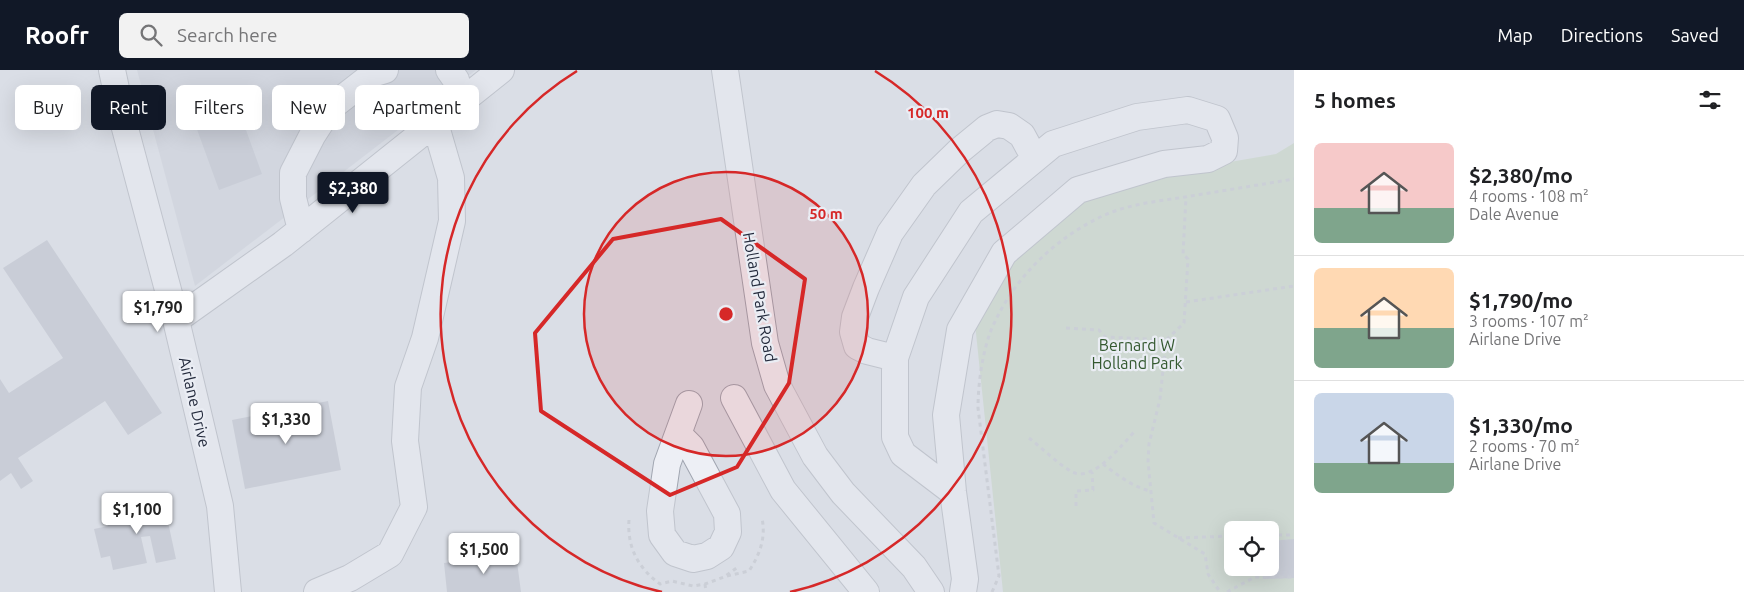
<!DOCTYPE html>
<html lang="en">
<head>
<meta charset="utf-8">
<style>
	:root { --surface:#fff; --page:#f2f2f2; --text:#202124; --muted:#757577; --line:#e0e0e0; --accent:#111827 }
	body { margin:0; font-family:Ubuntu,sans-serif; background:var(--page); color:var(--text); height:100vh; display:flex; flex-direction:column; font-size:19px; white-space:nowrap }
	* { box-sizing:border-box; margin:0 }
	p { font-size:16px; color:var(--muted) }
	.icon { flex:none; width:28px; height:28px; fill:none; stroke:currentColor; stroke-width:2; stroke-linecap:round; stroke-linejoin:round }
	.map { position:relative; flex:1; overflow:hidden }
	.details { display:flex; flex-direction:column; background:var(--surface); width:450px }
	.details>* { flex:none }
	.top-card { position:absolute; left:15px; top:15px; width:475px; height:45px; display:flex; gap:10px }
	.controls { position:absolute; left:1224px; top:451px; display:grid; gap:10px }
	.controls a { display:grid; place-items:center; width:55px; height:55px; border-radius:8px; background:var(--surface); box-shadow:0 5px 20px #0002; font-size:25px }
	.price { position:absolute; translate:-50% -42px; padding:0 11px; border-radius:5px; background:#fff; color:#222; font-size:16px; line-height:32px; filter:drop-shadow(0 1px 2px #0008) }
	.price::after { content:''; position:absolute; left:50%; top:30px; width:15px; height:11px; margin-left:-8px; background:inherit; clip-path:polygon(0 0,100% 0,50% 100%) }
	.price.on { background:var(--accent); color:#fff }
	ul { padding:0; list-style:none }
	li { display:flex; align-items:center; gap:15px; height:125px; padding:0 20px }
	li+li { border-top:1px solid var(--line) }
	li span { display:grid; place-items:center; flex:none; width:140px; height:100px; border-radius:8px; color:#555 }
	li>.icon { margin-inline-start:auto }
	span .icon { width:60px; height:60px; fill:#fffc; stroke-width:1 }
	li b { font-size:21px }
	h2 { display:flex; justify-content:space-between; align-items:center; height:60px; padding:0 20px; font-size:21px }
	.tag { padding:0 18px; border-radius:8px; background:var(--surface); box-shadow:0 5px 20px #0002; font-size:18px; line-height:45px }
	.tag.on { background:var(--accent); color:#fff }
	header { display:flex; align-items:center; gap:30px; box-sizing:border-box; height:70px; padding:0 25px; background:var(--accent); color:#fff }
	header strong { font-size:24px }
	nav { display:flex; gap:28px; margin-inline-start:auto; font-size:18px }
	.search { width:350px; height:45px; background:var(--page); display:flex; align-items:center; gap:12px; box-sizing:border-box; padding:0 18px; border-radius:8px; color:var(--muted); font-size:19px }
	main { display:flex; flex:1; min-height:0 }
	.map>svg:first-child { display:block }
</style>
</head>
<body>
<header>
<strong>Roofr</strong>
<div class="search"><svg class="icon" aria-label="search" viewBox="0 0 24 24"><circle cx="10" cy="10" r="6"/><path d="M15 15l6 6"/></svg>Search here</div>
<nav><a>Map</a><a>Directions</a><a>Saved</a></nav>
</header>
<main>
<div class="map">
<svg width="1294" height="522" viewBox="0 0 1294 522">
	<rect width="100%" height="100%" fill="#dadee6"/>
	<path fill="#c8cdd8" d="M137 0H476L195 216Z"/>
	<path fill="#bed1bb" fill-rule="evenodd" d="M1294 73V522H1003L974 244 998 204 1079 125 1201 97 1276 84ZM1232 460H1270V498H1232Z"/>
	<path fill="#b4b9c6" d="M238 38 262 104 219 120 195 54Z
		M47 170 162 343 128 365 105 331 18 388 33 411 21 419 11 403 0 411V309L9 323 63 288 3 198Z
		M328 331 341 400 245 419 232 350Z
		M162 424 176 489 156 493 150 466 141 467 147 493 113 500 110 486 101 488 94 459 108 456 106 446 138 439 136 430Z
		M1294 469V508L1263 509 1262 498H1270V471Z
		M516 484 521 522H447L444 493Z"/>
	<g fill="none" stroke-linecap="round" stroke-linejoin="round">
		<defs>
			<path id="minor" d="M112 0 122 47 176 250 220 436 228 522
				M449 0 456 10 461 32
				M725 0 765 273 777 315 815 386 843 423 914 497 931 522
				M301 160 293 128V103L312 66 330 38 375 3 385 0
				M176 250 283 174 501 0
				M895 288 867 281 857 276 853 262 855 247 866 218 890 163 924 115 959 81 987 58 997 54 1009 56 1022 65 1035 89
				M734 328 783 420 866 522
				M679 365 691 377 727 444 728 462 721 477 707 486 693 489 675 483 662 465 660 441 667 394 689 334
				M953 422 903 384 895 367V288L916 227 971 142 1053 74 1137 47 1188 40 1217 49 1225 68 1224 81 1208 89 1164 94 1078 120 1004 183 960 260 946 345 953 422 965 509 963 522
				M317 522 350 508 390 484 414 437 405 371 408 317 425 268 452 151 451 108 435 53"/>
		</defs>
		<use href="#minor" stroke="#a0a5b0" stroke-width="28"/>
		<path stroke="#b9bcc5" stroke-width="3" stroke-dasharray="4 4" stroke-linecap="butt" d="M1186 232 1294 216
			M1066 258 1099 260 1105 267 1166 270 1184 253 1188 189 1183 184 1186 127
			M1166 270 1160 329 1149 374 1148 391 1154 453 1205 484 1208 504 1220 522
			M1029 368C1043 379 1057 393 1072 402 1094 413 1123 373 1136 360
			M1103 394C1116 404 1134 418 1151 421
			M1076 436V421L1093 420 1092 402
			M629 450C627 477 638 498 660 514L672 511 693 516 705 514 724 507 738 497
			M1270 465H1294
			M1178 468 1232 466
			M727 506 749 501C760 484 766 468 762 448
			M705 514 706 522
			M992 522 999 506 978 338C978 315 982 285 990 263 1011 210 1055 167 1107 144 1131 134 1159 131 1185 127 1221 121 1258 115 1294 109
			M1227 522 1255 507H1294"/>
		<use href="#minor" stroke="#edeff5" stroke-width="26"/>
	</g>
	<path d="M0 0H1294V522H0ZM721 149 805 209 789 313 737 397 670 425 541 341 535 263 613 169Z" fill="#dadee6" fill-opacity=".55" fill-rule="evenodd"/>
	<path fill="none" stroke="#d62828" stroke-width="4" stroke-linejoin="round" d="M721 149 805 209 789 313 737 397 670 425 541 341 535 263 613 169Z"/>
	<circle cx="726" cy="244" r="142" fill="#d62828" fill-opacity=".12"/>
	<g fill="none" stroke="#d62828" stroke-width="2.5">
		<circle cx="726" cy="244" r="142"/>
		<path d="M662 522A285 285 0 0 1 577 1M875 1A285 285 0 0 1 790 522"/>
	</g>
	<g text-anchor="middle" stroke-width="4.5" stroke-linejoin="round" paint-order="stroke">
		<g font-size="16" fill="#242b3d" stroke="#eaedf4">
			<text transform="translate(760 227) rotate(80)" y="6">Holland Park Road</text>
			<text transform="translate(195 332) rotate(77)" y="6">Airlane Drive</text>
		</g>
		<g font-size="16" fill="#345930" stroke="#eaedf4">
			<text x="1137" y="281">Bernard W<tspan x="1137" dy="18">Holland Park</tspan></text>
		</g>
	</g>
	<circle cx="726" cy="244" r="8" fill="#d62828" stroke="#eaedf4" stroke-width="2.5"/>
	<g font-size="15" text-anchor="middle" font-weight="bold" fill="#d62828" stroke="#eaedf4" stroke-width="4.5" stroke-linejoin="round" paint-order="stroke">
		<text x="928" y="48">100 m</text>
		<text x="826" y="149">50 m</text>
	</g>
</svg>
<div class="controls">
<a><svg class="icon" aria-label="locate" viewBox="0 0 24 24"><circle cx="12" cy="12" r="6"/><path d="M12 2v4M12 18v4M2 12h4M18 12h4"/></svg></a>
</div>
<b class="price on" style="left:353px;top:144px">$2,380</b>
<b class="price" style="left:158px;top:263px">$1,790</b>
<b class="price" style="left:286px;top:375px">$1,330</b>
<b class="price" style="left:137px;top:465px">$1,100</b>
<b class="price" style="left:484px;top:505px">$1,500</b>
<div class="top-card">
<a class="tag">Buy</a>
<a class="tag on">Rent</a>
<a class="tag">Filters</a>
<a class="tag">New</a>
<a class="tag">Apartment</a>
</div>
</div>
<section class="details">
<h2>5 homes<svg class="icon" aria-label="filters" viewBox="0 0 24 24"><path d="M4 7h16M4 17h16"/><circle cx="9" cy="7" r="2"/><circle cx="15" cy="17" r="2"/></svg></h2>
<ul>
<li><span style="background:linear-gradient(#f6c9c9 65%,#7fa58c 0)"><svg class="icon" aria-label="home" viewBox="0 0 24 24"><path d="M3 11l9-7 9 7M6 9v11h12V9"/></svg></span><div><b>$2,380/mo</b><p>4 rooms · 108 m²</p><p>Dale Avenue</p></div></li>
<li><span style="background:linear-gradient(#ffd9b3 60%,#7fa58c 0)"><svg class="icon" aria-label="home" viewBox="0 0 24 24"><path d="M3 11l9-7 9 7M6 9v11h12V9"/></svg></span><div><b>$1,790/mo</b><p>3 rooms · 107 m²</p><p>Airlane Drive</p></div></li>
<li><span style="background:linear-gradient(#c9d6e8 70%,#7fa58c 0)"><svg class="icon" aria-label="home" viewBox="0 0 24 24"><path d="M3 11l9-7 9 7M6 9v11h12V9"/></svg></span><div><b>$1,330/mo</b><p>2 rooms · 70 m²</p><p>Airlane Drive</p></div></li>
</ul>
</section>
</main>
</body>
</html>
